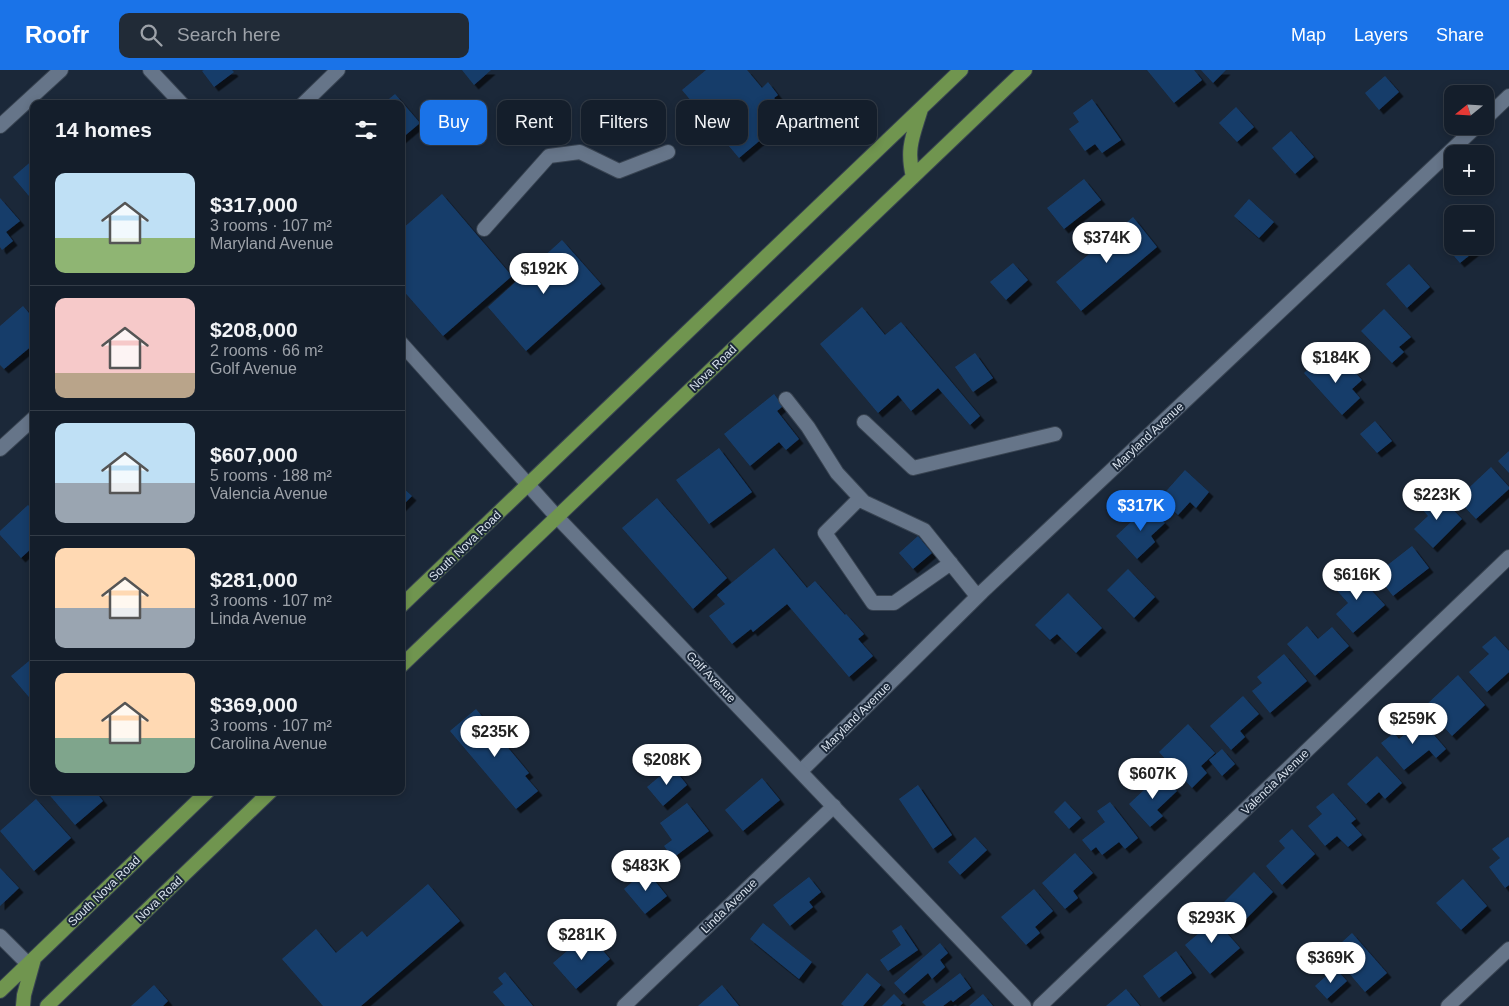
<!DOCTYPE html>
<html lang="en">
<head>
<meta charset="utf-8">
<style>
	:root { --surface:#141e2b; --page:#212b37; --text:#f1f3f6; --muted:#9da2a9; --line:#333c47; --accent:#1a73e8 }
	body { margin:0; font-family:Helvetica,sans-serif; background:var(--page); color:var(--text); height:100vh; display:flex; flex-direction:column; font-size:19px; white-space:nowrap }
	* { box-sizing:border-box; margin:0 }
	p { font-size:16px; color:var(--muted) }
	.icon { flex:none; width:28px; height:28px; fill:none; stroke:currentColor; stroke-width:2; stroke-linecap:round; stroke-linejoin:round }
	.map { position:relative; flex:1; overflow:hidden }
	.drawer { position:absolute; left:30px; top:30px; width:375px; height:695px; display:flex; flex-direction:column; background:var(--surface); border-radius:10px; box-shadow:0 2px 8px #0003,0 0 0 1px var(--line) }
	.drawer>* { flex:none }
	.top-card { position:absolute; left:420px; top:30px; width:475px; height:45px; display:flex; gap:10px }
	.needle { width:32px; rotate:252deg }
	.buttons { position:absolute; left:1444px; top:15px; display:grid; gap:10px }
	.buttons a { display:grid; place-items:center; width:50px; height:50px; border-radius:10px; background:var(--surface); box-shadow:0 2px 8px #0003,0 0 0 1px var(--line); font-size:25px }
	.price { position:absolute; translate:-50% -42px; padding:0 11px; border-radius:18px; background:#fff; color:#222; font-size:16px; line-height:32px; filter:drop-shadow(0 1px 2px #0008) }
	.price::after { content:''; position:absolute; left:50%; top:30px; width:15px; height:11px; margin-left:-8px; background:inherit; clip-path:polygon(0 0,100% 0,50% 100%) }
	.price.current { background:var(--accent); color:#fff }
	ul { padding:0; list-style:none }
	li { display:flex; align-items:center; gap:15px; height:125px; padding:0 25px }
	li+li { border-top:1px solid var(--line) }
	li span { display:grid; place-items:center; flex:none; width:140px; height:100px; border-radius:10px; color:#555 }
	li>.icon { margin-inline-start:auto }
	span .icon { width:60px; height:60px; fill:#fffc; stroke-width:1 }
	li b { font-size:21px }
	h2 { display:flex; justify-content:space-between; align-items:center; height:60px; padding:0 25px; font-size:21px }
	.tag { padding:0 18px; border-radius:10px; background:var(--surface); box-shadow:0 2px 8px #0003,0 0 0 1px var(--line); font-size:18px; line-height:45px }
	.tag.current { background:var(--accent); color:#fff }
	header { display:flex; align-items:center; gap:30px; box-sizing:border-box; height:70px; padding:0 25px; background:var(--accent); color:#fff }
	header strong { font-size:24px }
	nav { display:flex; gap:28px; margin-inline-start:auto; font-size:18px }
	.search { width:350px; height:45px; background:var(--page); display:flex; align-items:center; gap:12px; box-sizing:border-box; padding:0 18px; border-radius:10px; color:var(--muted); font-size:19px }
	.map>svg:first-child { display:block }
</style>
</head>
<body>
<header>
<strong>Roofr</strong>
<div class="search"><svg class="icon" aria-label="search" viewBox="0 0 24 24"><circle cx="10" cy="10" r="6"/><path d="M15 15l6 6"/></svg>Search here</div>
<nav><a>Map</a><a>Layers</a><a>Share</a></nav>
</header>
<div class="map">
<svg width="1509" height="936" viewBox="0 0 1509 936">
	<defs>
		<filter id="shadow"><feDropShadow dx="4.5" dy="4.5" stdDeviation="0" flood-color="#0009"/></filter>
	</defs>
	<rect width="100%" height="100%" fill="#1b2839"/>
	<path fill="#193e6b" filter="url(#shadow)" d="M204 0H232L234 2 214 17 202 1Z
		M462 0H491L474 15Z
		M706 0H747L762 18 768 12 778 25 774 28 789 46 739 88 682 20Z
		M1147 0H1194L1202 10 1174 33Z
		M1201 0H1226L1213 13Z
		M1385 6 1399 22 1379 40 1365 23Z
		M395 24 420 53 401 69V34H383Z
		M1092 29 1121 70 1102 83 1095 74 1085 81 1069 59 1079 52 1073 43Z
		M1236 37 1254 57 1237 72 1219 53Z
		M1291 61 1314 87 1295 104 1272 78Z
		M34 89V132L13 107Z
		M1084 109 1101 130 1064 159 1047 138Z
		M442 124 512 206 443 266 401 218V160Z
		M0 128 20 151 6 162 13 171 2 180 0 177Z
		M1249 129 1274 152 1259 168 1234 146Z
		M1133 147 1157 177 1081 241 1056 212Z
		M562 170 601 214 526 281 488 237Z
		M1452 176H1481L1460 193 1448 179Z
		M1013 193 1028 210 1006 230 990 212Z
		M1409 194 1430 217 1407 238 1386 214Z
		M23 236 34 249V274L4 299 0 295V256Z
		M862 237 885 265 901 252 980 346 970 355 938 318 911 341 898 325 878 343 820 274Z
		M1384 239 1411 267 1399 277 1404 282 1392 293 1361 261Z
		M975 283 993 308 973 322 955 297Z
		M1340 286 1362 310 1352 319 1360 328 1342 345 1304 303 1315 292 1324 301Z
		M774 324 783 336 777 341 799 369 786 380 779 372 750 396 724 364Z
		M1375 351 1392 371 1377 383 1360 364Z
		M719 378 752 422 709 454 676 410Z
		M1509 381V403L1498 391Z
		M1491 397 1509 417V419L1476 449 1457 429Z
		M1185 400 1209 422 1196 438 1190 432 1178 445 1160 428Z
		M401 416 412 426 401 437Z
		M1438 424 1462 449 1433 478 1414 459 1428 446 1422 439Z
		M657 428 727 508 693 539 622 458Z
		M28 435 34 441V476L21 488 0 465V461Z
		M1148 436 1165 453 1151 466 1155 472 1137 489 1116 466Z
		M918 466 932 483 913 499 899 483Z
		M1412 476 1429 498 1393 526 1376 504Z
		M774 478 807 518 815 511 845 545 846 544 864 564 858 569 873 586 849 607 787 534 753 562 751 559 732 574 709 546 725 534 717 525Z
		M1128 499 1155 527 1134 548 1107 520Z
		M1352 499 1385 535 1353 563 1336 544 1348 533 1333 516Z
		M1068 523 1102 558 1076 583 1057 564 1050 570 1035 555Z
		M1307 556 1318 569 1332 557 1349 576 1315 606 1287 574Z
		M1495 566 1509 581V602L1487 622 1469 602 1489 584 1482 577Z
		M1284 584 1307 611 1270 643 1252 621 1262 613 1257 607Z
		M29 591 34 597V633L11 606Z
		M1458 605 1485 635 1452 666 1425 636Z
		M1243 626 1259 644 1240 661 1245 667 1231 680 1210 656Z
		M476 639 529 703 525 706 538 721 516 739 450 661Z
		M1421 650 1446 679 1436 688 1429 680 1404 700 1381 673 1394 663 1399 669Z
		M1188 654 1215 683 1201 696 1207 703 1192 718 1159 682Z
		M1222 679 1235 694 1222 706 1209 690Z
		M1377 686 1402 713 1385 729 1379 722 1366 734 1347 714Z
		M672 696 687 715 663 736 647 717Z
		M1161 704 1177 721 1157 740 1163 746 1150 757 1129 734Z
		M762 708 780 730 743 761 725 740Z
		M918 715 952 765 933 779 899 729Z
		M46 721H95L103 731 75 755Z
		M1333 723 1356 749 1351 753 1362 765 1348 777 1337 766 1325 776 1308 756 1322 744 1316 737Z
		M36 729 71 768 34 801 0 761Z
		M1065 731 1081 748 1069 759 1054 742Z
		M1110 732 1138 768 1125 779 1119 772 1102 785 1096 777 1091 781 1082 770 1105 752 1097 741Z
		M687 733 709 761 673 788 664 776 672 770 660 753Z
		M1292 759 1315 784 1282 815 1266 796 1285 778 1279 771Z
		M975 767 987 780 960 805 948 792Z
		M1508 767 1509 768V815L1505 818 1489 797 1500 788 1492 779Z
		M1075 783 1093 803 1073 821 1078 828 1065 839 1042 813Z
		M0 798 19 818 0 836Z
		M646 800 667 826 645 844 624 819Z
		M1254 802 1273 822 1241 854 1222 834Z
		M809 807 821 822 809 832 813 837 790 856 773 835Z
		M1463 809 1487 836 1461 860 1436 833Z
		M428 814 460 851 361 936H323L282 889 316 859 336 883 362 861 367 867Z
		M1034 819 1053 841 1035 857 1040 863 1026 875 1001 847Z
		M1209 843 1240 878 1210 904 1185 875 1199 863 1193 856Z
		M763 853 812 892 799 909 750 869Z
		M901 855 918 880 888 901 880 890 901 875 892 861Z
		M588 863 610 889 576 919 553 893Z
		M1352 863 1387 903 1365 922 1331 882Z
		M940 873 948 883 940 890 945 897 932 909 928 903 904 924 894 913Z
		M1176 881 1192 903 1159 928 1143 906Z
		M1335 898 1347 911 1327 929 1315 916Z
		M505 902 533 936H505L493 922 503 914 498 908Z
		M867 903 881 915 863 936H844L841 934Z
		M960 903 971 918 953 932 951 930 943 936H926L922 932Z
		M154 915 168 931 163 936H131Z
		M722 915 739 936H698Z
		M1126 919 1140 936H1106Z
		M894 924 903 933 900 936H882Z
		M983 924 993 936H969Z"/>
	<g fill="none" stroke-linecap="round" stroke-linejoin="round">
		<defs>
			<path id="minor" d="M303 34 338 0
				M1485 49 1509 26
				M0 56 61 0
				M484 159 549 86 580 82 619 101 668 82
				M786 329 808 357 837 403 864 432 924 460 977 526
				M864 352 913 398 1055 364
				M0 379 34 348
				M860 428 825 463 873 533H894L951 493
				M801 701 982 522 1477 56
				M0 866 28 894
				M624 936 834 736
				M1040 936 1509 487"/>
			<path id="tertiary" d="M150 0 182 34
				M401 273 557 447 1024 936
				M1448 936 1509 879"/>
			<path id="primary" d="M913 107C906 78 913 66 921 39
				M401 536 961 0
				M401 596 1025 0
				M0 921 208 721
				M23 936 24 925 34 889
				M47 936 271 721"/>
		</defs>
		<use href="#minor" stroke="#384351" stroke-width="16"/>
		<use href="#tertiary" stroke="#384351" stroke-width="16"/>
		<use href="#primary" stroke="#384351" stroke-width="16"/>
		<use href="#minor" stroke="#667589" stroke-width="14"/>
		<use href="#tertiary" stroke="#667589" stroke-width="14"/>
		<use href="#primary" stroke="#70954f" stroke-width="14"/>
	</g>
	<g text-anchor="middle" stroke-width="4" stroke-linejoin="round" paint-order="stroke">
		<g font-size="12" fill="#d9e2ed" stroke="#1b2839">
			<text transform="translate(713 298) rotate(-44)" y="4">Nova Road</text>
			<text transform="translate(1148 366) rotate(-43)" y="4">Maryland Avenue</text>
			<text transform="translate(465 476) rotate(-44)" y="4">South Nova Road</text>
			<text transform="translate(711 607) rotate(46)" y="4">Golf Avenue</text>
			<text transform="translate(856 647) rotate(-45)" y="4">Maryland Avenue</text>
			<text transform="translate(1275 712) rotate(-44)" y="4">Valencia Avenue</text>
			<text transform="translate(104 821) rotate(-44)" y="4">South Nova Road</text>
			<text transform="translate(159 829) rotate(-44)" y="4">Nova Road</text>
			<text transform="translate(729 836) rotate(-44)" y="4">Linda Avenue</text>
		</g>
	</g>
</svg>
<div class="buttons">
<a><svg class="needle" viewBox="-14 -14 28 28"><path d="M0-13l5 13h-10z" fill="#e53935"/><path d="M0 13l5-13h-10z" fill="#9da2a9"/></svg></a>
<a>+</a>
<a>−</a>
</div>
<b class="price" style="left:1107px;top:194px">$374K</b>
<b class="price" style="left:544px;top:225px">$192K</b>
<b class="price" style="left:1336px;top:314px">$184K</b>
<b class="price" style="left:1437px;top:451px">$223K</b>
<b class="price current" style="left:1141px;top:462px">$317K</b>
<b class="price" style="left:1357px;top:531px">$616K</b>
<b class="price" style="left:1413px;top:675px">$259K</b>
<b class="price" style="left:495px;top:688px">$235K</b>
<b class="price" style="left:667px;top:716px">$208K</b>
<b class="price" style="left:1153px;top:730px">$607K</b>
<b class="price" style="left:646px;top:822px">$483K</b>
<b class="price" style="left:1212px;top:874px">$293K</b>
<b class="price" style="left:582px;top:891px">$281K</b>
<b class="price" style="left:1331px;top:914px">$369K</b>
<div class="top-card">
<a class="tag current">Buy</a>
<a class="tag">Rent</a>
<a class="tag">Filters</a>
<a class="tag">New</a>
<a class="tag">Apartment</a>
</div>
<section class="drawer">
<h2>14 homes<svg class="icon" aria-label="filters" viewBox="0 0 24 24"><path d="M4 7h16M4 17h16"/><circle cx="9" cy="7" r="2"/><circle cx="15" cy="17" r="2"/></svg></h2>
<ul>
<li><span style="background:linear-gradient(#bfe0f5 65%,#8fb573 0)"><svg class="icon" aria-label="home" viewBox="0 0 24 24"><path d="M3 11l9-7 9 7M6 9v11h12V9"/></svg></span><div><b>$317,000</b><p>3 rooms · 107 m²</p><p>Maryland Avenue</p></div></li>
<li><span style="background:linear-gradient(#f6c9c9 75%,#b9a48a 0)"><svg class="icon" aria-label="home" viewBox="0 0 24 24"><path d="M3 11l9-7 9 7M6 9v11h12V9"/></svg></span><div><b>$208,000</b><p>2 rooms · 66 m²</p><p>Golf Avenue</p></div></li>
<li><span style="background:linear-gradient(#bfe0f5 60%,#9aa5b1 0)"><svg class="icon" aria-label="home" viewBox="0 0 24 24"><path d="M3 11l9-7 9 7M6 9v11h12V9"/></svg></span><div><b>$607,000</b><p>5 rooms · 188 m²</p><p>Valencia Avenue</p></div></li>
<li><span style="background:linear-gradient(#ffd9b3 60%,#9aa5b1 0)"><svg class="icon" aria-label="home" viewBox="0 0 24 24"><path d="M3 11l9-7 9 7M6 9v11h12V9"/></svg></span><div><b>$281,000</b><p>3 rooms · 107 m²</p><p>Linda Avenue</p></div></li>
<li><span style="background:linear-gradient(#ffd9b3 65%,#7fa58c 0)"><svg class="icon" aria-label="home" viewBox="0 0 24 24"><path d="M3 11l9-7 9 7M6 9v11h12V9"/></svg></span><div><b>$369,000</b><p>3 rooms · 107 m²</p><p>Carolina Avenue</p></div></li>
</ul>
</section>
</div>
</body>
</html>
